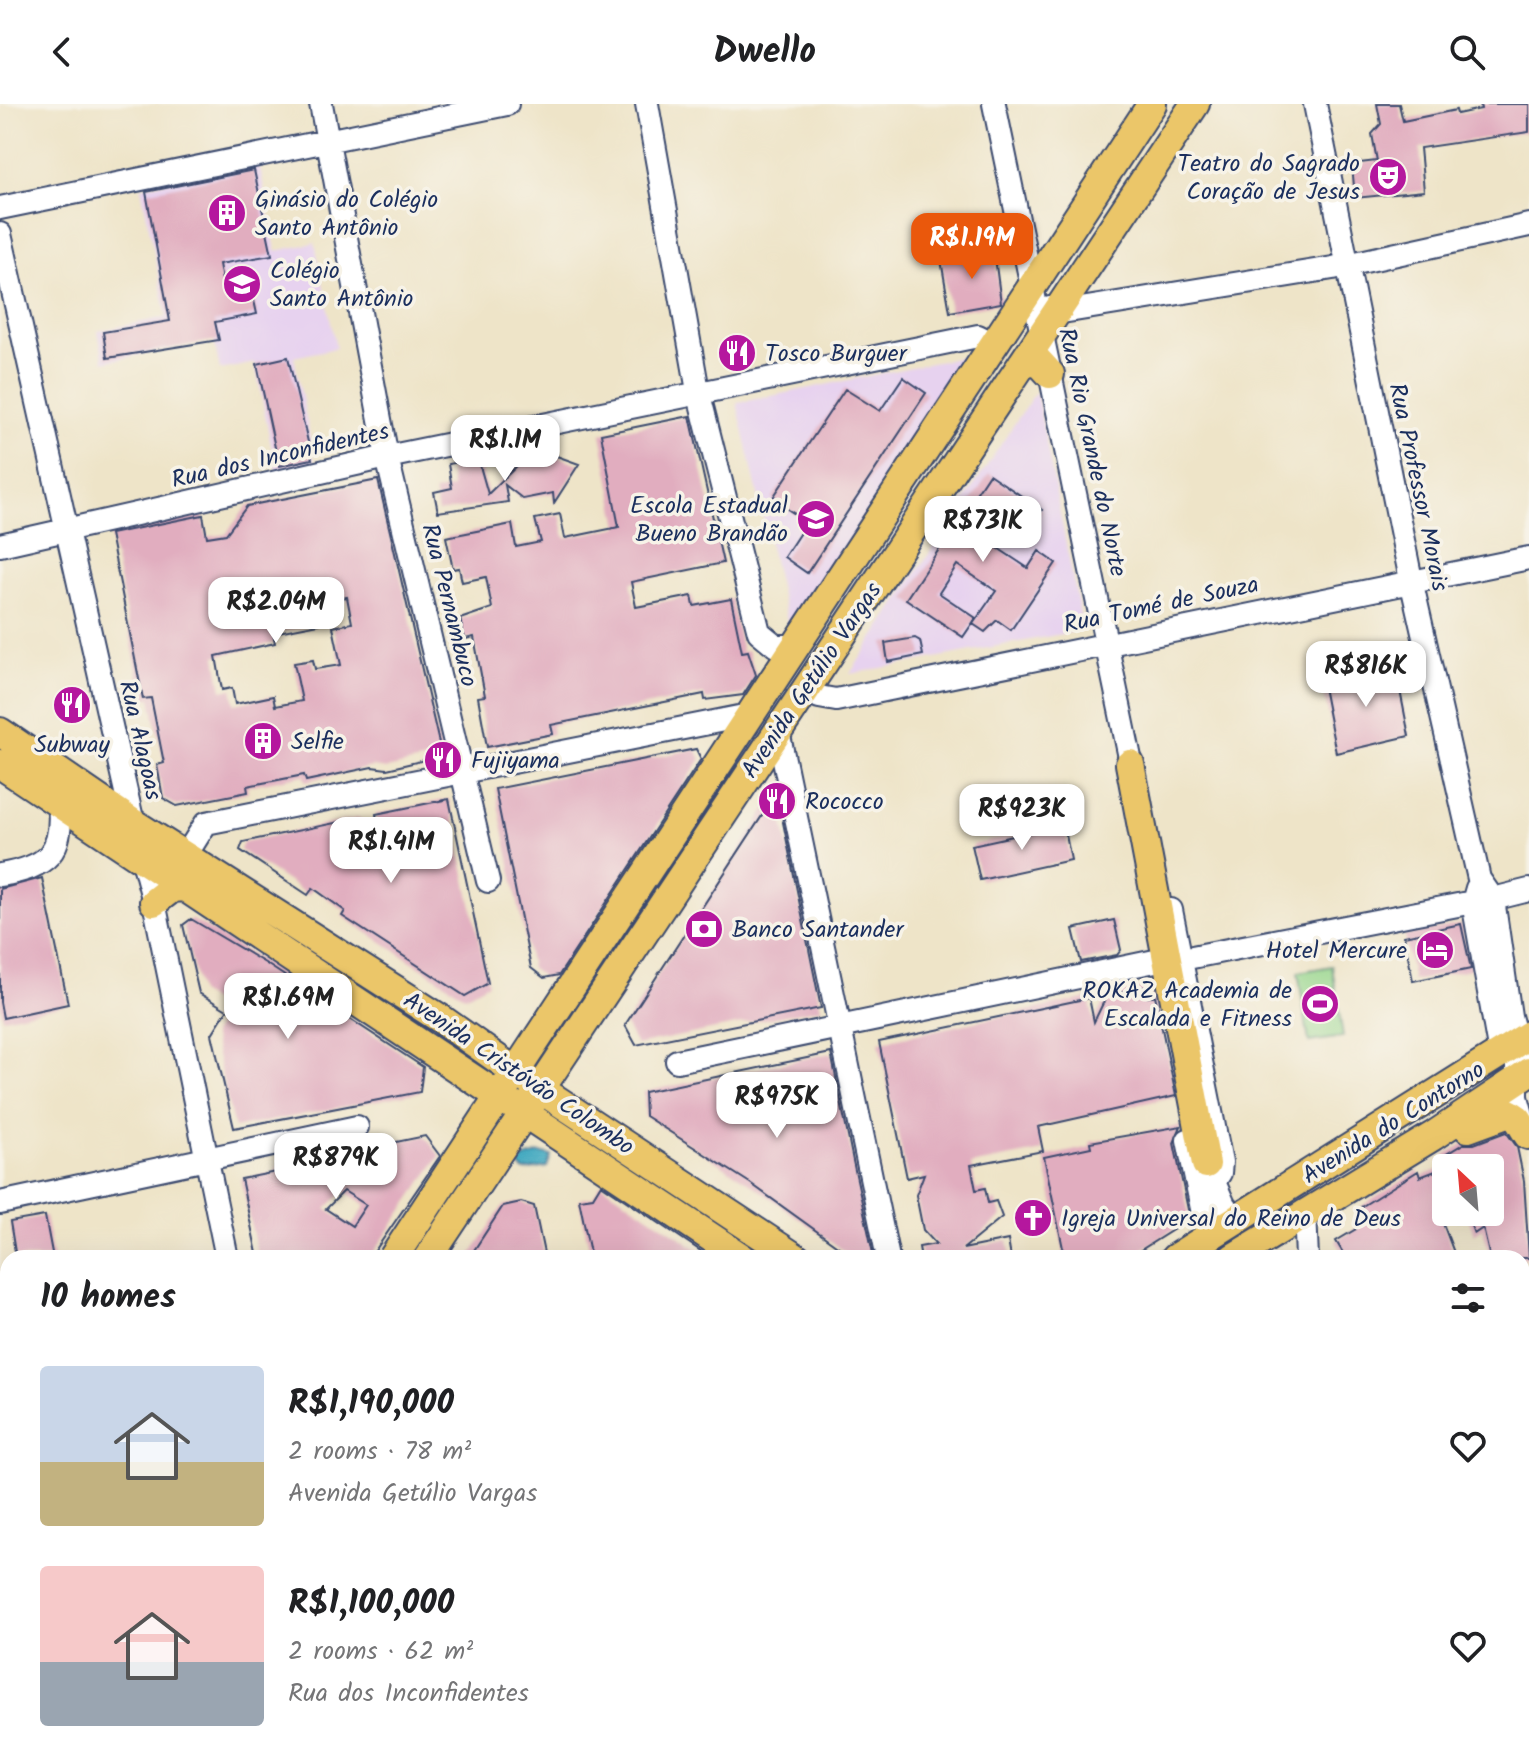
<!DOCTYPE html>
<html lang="en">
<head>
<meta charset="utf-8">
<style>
	:root { --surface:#fff; --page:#f6f6f6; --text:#202124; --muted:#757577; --accent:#ea580c }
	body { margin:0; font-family:Kalam,sans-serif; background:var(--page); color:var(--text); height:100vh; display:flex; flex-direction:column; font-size:30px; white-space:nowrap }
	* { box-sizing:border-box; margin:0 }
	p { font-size:26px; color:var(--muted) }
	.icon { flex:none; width:44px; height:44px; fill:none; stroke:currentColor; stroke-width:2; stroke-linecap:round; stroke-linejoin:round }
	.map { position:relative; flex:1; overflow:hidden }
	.details { position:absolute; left:0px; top:1146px; width:1530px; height:512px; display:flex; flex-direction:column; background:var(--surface); border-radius:24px 24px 0 0; box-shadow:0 8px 32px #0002 }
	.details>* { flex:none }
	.needle { width:52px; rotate:334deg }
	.tools { position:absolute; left:1432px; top:1050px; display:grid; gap:16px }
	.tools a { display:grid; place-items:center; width:72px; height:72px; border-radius:8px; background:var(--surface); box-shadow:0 8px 32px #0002; font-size:40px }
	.price { position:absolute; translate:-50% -68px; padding:0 18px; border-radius:16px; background:#fff; color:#222; font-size:26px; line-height:52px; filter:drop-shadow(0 2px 4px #0008) }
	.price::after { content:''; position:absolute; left:50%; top:48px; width:24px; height:18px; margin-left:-12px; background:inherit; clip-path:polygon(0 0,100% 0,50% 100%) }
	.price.current { background:var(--accent); color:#fff }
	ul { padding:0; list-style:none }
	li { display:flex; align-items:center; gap:24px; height:200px; padding:0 40px }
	li span { display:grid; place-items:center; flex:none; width:224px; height:160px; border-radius:8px; color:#555 }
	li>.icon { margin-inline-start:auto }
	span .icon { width:96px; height:96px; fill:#fffc; stroke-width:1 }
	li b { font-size:34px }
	h2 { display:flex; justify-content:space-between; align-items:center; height:96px; padding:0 40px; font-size:34px }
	header { display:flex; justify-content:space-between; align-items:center; height:104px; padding:0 40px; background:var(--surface); font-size:36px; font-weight:700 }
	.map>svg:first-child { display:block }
</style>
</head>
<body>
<header><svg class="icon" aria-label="back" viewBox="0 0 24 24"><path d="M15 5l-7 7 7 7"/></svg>Dwello<svg class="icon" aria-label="search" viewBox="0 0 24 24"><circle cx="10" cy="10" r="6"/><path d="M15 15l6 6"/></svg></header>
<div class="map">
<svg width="1529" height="1658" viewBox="0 0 1529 1658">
	<rect width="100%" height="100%" fill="#f7f3e8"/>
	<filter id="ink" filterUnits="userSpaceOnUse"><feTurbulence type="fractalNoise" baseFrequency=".0125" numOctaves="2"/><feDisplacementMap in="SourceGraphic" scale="16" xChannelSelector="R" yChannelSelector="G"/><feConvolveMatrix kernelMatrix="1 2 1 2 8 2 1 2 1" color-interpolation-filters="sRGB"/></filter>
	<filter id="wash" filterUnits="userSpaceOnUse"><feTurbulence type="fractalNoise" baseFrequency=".006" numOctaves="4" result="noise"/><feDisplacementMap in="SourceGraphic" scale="32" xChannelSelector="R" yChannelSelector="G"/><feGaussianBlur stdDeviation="1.8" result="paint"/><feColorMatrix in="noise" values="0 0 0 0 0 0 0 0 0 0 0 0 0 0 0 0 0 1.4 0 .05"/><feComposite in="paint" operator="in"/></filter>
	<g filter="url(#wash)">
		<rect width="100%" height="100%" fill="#eee4c8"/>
		<path fill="#e7d2ef" d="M259 59 276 147 315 139 336 244 294 253 315 359 276 366 255 259 220 266 214 236 104 258 98 227 167 213 141 83Z
			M980 249 790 530 737 299Z
			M1036 287 1083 526 850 570Z"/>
		<path fill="#96d68c" stroke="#588275" stroke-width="2" d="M1332 862 1343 933 1309 938 1298 868Z"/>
		<path fill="#40a8c0" stroke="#2e6c8f" stroke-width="2" d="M540 1049 551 1052 547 1063 524 1067 519 1062 522 1055Z"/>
		<g id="blocks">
			<path fill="#e1adbf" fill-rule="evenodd" d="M1377 0H1399L1403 17 1456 6 1457 10 1481 5 1480 0H1529V28L1420 44 1424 87 1355 94 1352 60 1377 57 1372 30 1381 20Z
				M254 66 272 151 219 160 224 187 251 183 257 210 215 218 219 236 107 254 103 228 170 217 146 88Z
				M994 146 1001 199 950 208 941 156Z
				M288 253 312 355 279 362 257 260Z
				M903 273 926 289 807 469 784 453 807 418 772 395 845 285 880 307Z
				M690 312 723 459 631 478 636 503 692 492 694 502 731 495 742 548 748 547 756 571 743 591 705 596 704 590 551 621 553 630 487 643 478 593 485 592 474 533 465 535 460 515 492 504 486 473 462 478 459 464 453 465 446 433 512 420 516 443 541 438 535 415 560 410 565 434 619 423 601 330Z
				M551 350 579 360 554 399 553 389 523 395 505 381 508 398 438 408 434 388 452 384 448 360 478 355 488 390 524 355Z
				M989 370 1042 406 1029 426 996 403 978 431 1028 464 1039 447 1056 459 1011 526 997 516 985 528 973 520 996 487 957 461 939 489 976 514 963 533 906 495Z
				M378 376 442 652 387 665 372 663 306 677 304 671 247 682 248 688 177 702 163 694 157 661 164 659 151 594 143 595 110 430 203 411 207 433 226 430 247 402ZM347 493 352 519 333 523 341 561 315 565 313 556 294 559 302 597 275 602 273 592 235 600 232 584 222 586 216 552 275 539 273 529 319 520 315 499Z
				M915 534 920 537 923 551 888 558 885 539Z
				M1395 561 1409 632 1336 649 1322 578Z
				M696 645 701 655 559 871 544 874 531 864 495 685Z
				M777 689 821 904 636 941 625 921Z
				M449 695 488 879 465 892 342 812 345 807 313 784 308 791 240 746 243 738 359 714 379 727 376 710Z
				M1064 721 1071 756 980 776 972 741Z
				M42 774 68 900 3 914 0 898V785Z
				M191 815 265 859 423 963 420 988 234 1024 212 930 227 906 199 889 183 821Z
				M1114 816 1121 846 1117 851 1081 858 1073 825Z
				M1461 820 1471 865 1413 877 1404 832Z
				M1145 883 1148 893 1155 891 1176 992 1038 1023 1043 1047 971 1061 976 1086 985 1084 988 1099 996 1097 1002 1113 963 1145 1008 1136 1011 1154H921L919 1143 936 1140 923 1126 916 1091 924 1070 907 1074 879 938 1089 894 1094 918 1107 891Z
				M831 949 853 1057 874 1154H854L750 1079 645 1012 644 988Z
				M1181 1022 1174 1039 1190 1115 1128 1154H1065L1044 1053 1091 1043 1090 1038Z
				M1506 1028 1517 1043 1524 1077 1529 1154H1490L1483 1124 1474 1130 1466 1108H1490V1064H1450L1445 1051 1463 1040H1474Z
				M425 1032 440 1052 370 1154H258L241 1075 276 1068 275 1063ZM344 1087 366 1101 352 1122 326 1105Z
				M1446 1063V1097L1436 1101 1456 1154H1346L1336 1137 1356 1125 1355 1120 1366 1112 1361 1103 1418 1067 1420 1073Z
				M601 1080 711 1154H591L579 1095 593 1093Z
				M521 1098 534 1102 545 1154H469L503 1102Z
				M45 1112 53 1154H16L10 1118Z"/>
		</g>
	</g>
	<g filter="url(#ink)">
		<use href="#blocks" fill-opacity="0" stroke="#3b4a6e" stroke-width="2"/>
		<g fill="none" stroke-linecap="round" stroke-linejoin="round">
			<defs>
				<path id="minor" d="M321 0 387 353 488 777
					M647 0 698 287 759 528 776 542H794
					M994 0 1134 673
					M1315 0 1411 476 1479 775 1493 795 1510 912 1517 938V993L1526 1025
					M0 104 507 0
					M0 130 133 719 154 798 227 1154
					M1050 204 1056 209 1333 164 1529 121
					M0 441 387 353 978 232 984 235 990 245
					M807 582 819 593 836 596 1529 454
					M778 627 888 1154
					M186 751 206 719 749 611
					M0 771C48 763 64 749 59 699
					M1477 784 1473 798 1500 950
					M1493 795 1529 786
					M1171 806 1221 1058 1220 1069 1214 1078
					M1182 855 1473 798
					M677 957 1155 857
					M1188 1036 1208 1134
					M1214 1078 1224 1101 1237 1117
					M0 1099 357 1023
					M1305 1107 1307 1154
					M1522 1219 1529 1213
					M0 1427 8 1425
					M1522 1499 1529 1498
					M328 1650 330 1658
					M509 1650 511 1658
					M664 1650 665 1658
					M985 1650 986 1658
					M1326 1650 1328 1658
					M1405 1650 1406 1658
					M843 1658 885 1650"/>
				<path id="major" d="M1022 260 1038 257 1050 270
					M0 628 133 719 441 915 540 985 796 1154
					M0 660 742 1154
					M1130 660 1206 1060
					M154 798 172 784 185 783
					M1468 1024 1509 1009 1518 1015 1528 1031
					M393 1154 1152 0
					M428 1154 1195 0
					M1175 1154 1529 931
					M1233 1154 1433 1032 1529 968
					M1351 1650 1353 1658
					M1379 1650 1381 1658
					M58 1658 64 1650
					M93 1658 98 1650
					M367 1658 381 1650
					M434 1658 447 1650"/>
			</defs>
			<use href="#minor" stroke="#3b4a6e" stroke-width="26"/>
			<use href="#major" stroke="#3b4a6e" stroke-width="32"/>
			<use href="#minor" stroke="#fff" stroke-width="22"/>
			<use href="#major" stroke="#ebc669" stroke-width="28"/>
		</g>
	</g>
	<defs>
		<symbol id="theatre-disc" viewBox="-11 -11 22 22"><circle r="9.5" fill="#b5179e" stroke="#f7f3e8"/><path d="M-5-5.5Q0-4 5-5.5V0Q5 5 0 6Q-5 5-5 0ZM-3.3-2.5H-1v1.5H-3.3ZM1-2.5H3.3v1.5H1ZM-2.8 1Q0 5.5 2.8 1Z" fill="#fff"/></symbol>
		<symbol id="building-disc" viewBox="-11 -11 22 22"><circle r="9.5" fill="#b5179e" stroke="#f7f3e8"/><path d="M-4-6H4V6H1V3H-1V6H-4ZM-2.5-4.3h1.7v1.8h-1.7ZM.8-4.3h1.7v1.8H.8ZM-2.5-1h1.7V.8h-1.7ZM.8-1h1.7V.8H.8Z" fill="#fff"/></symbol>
		<symbol id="school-disc" viewBox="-11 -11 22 22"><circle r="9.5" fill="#b5179e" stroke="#f7f3e8"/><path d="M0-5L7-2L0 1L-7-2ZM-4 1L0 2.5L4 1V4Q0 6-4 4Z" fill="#fff"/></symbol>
		<symbol id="restaurant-disc" viewBox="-11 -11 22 22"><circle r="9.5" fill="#b5179e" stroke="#f7f3e8"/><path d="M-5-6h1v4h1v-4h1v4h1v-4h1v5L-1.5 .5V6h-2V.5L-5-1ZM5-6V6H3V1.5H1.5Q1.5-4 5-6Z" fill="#fff"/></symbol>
		<symbol id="bank-disc" viewBox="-11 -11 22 22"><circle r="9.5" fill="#b5179e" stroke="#f7f3e8"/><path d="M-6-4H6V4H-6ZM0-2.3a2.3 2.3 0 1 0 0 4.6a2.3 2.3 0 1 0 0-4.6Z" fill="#fff"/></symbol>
		<symbol id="hotel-disc" viewBox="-11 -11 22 22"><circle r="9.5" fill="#b5179e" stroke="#f7f3e8"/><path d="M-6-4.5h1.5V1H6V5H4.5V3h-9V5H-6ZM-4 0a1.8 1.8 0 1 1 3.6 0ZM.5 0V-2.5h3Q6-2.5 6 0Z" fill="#fff"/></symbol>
		<symbol id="stadium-disc" viewBox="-11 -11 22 22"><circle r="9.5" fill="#b5179e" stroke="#f7f3e8"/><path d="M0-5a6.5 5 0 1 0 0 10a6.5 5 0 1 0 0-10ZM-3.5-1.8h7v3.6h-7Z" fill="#fff"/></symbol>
		<symbol id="church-disc" viewBox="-11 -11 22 22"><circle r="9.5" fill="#b5179e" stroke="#f7f3e8"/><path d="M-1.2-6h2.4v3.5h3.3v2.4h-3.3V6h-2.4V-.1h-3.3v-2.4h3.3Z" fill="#fff"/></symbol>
	</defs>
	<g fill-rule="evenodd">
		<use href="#theatre-disc" x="1366" y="51" width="44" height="44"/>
		<use href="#building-disc" x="205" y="87" width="44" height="44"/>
		<use href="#school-disc" x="220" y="158" width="44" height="44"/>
		<use href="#restaurant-disc" x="715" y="227" width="44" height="44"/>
		<use href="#school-disc" x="794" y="393" width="44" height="44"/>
		<use href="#restaurant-disc" x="50" y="579" width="44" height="44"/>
		<use href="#building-disc" x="241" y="615" width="44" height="44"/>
		<use href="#restaurant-disc" x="421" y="634" width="44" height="44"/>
		<use href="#restaurant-disc" x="755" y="675" width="44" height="44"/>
		<use href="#bank-disc" x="682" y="803" width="44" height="44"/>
		<use href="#hotel-disc" x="1413" y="824" width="44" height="44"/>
		<use href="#stadium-disc" x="1298" y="878" width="44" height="44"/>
		<use href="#church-disc" x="1011" y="1092" width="44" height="44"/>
	</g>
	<g text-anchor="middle" stroke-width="7" stroke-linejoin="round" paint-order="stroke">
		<g font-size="24" fill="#1b2f5e" stroke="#f7f3e8" text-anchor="start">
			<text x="1360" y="67" text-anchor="end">Teatro do Sagrado<tspan x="1360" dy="28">Coração de Jesus</tspan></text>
			<text x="255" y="103">Ginásio do Colégio<tspan x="255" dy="28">Santo Antônio</tspan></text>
			<text x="270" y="174">Colégio<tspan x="270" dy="28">Santo Antônio</tspan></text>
			<text x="765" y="257">Tosco Burguer</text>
			<text x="788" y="409" text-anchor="end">Escola Estadual<tspan x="788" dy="28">Bueno Brandão</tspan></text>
			<text x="291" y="645">Selfie</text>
			<text x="72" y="648" text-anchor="middle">Subway</text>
			<text x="471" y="664">Fujiyama</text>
			<text x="805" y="705">Rococco</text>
			<text x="732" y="833">Banco Santander</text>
			<text x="1407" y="854" text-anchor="end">Hotel Mercure</text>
			<text x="1292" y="894" text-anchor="end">ROKAZ Academia de<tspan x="1292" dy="28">Escalada e Fitness</tspan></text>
			<text x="1061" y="1122">Igreja Universal do Reino de Deus</text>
		</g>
		<g font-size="24" fill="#1b2f5e" stroke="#f7f3e8">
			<text transform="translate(1093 348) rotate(78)" y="8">Rua Rio Grande do Norte</text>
			<text transform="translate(280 351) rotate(-13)" y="8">Rua dos Inconfidentes</text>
			<text transform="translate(1419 383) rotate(78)" y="8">Rua Professor Morais</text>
			<text transform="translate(1161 500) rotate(-12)" y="8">Rua Tomé de Souza</text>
			<text transform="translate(450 501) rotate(76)" y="8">Rua Pernambuco</text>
			<text transform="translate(811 576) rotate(-56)" y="8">Avenida Getúlio Vargas</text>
			<text transform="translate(141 636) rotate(77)" y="8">Rua Alagoas</text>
			<text transform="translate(519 969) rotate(34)" y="8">Avenida Cristóvão Colombo</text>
			<text transform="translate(1393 1018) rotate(-32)" y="8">Avenida do Contorno</text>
		</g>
	</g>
</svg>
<div class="tools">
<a><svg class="needle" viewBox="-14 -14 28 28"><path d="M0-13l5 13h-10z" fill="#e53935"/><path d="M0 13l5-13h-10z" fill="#757577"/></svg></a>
</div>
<b class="price current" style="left:972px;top:177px">R$1.19M</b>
<b class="price" style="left:505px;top:379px">R$1.1M</b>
<b class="price" style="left:983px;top:460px">R$731K</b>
<b class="price" style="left:276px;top:541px">R$2.04M</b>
<b class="price" style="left:1366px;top:605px">R$816K</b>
<b class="price" style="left:1022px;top:748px">R$923K</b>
<b class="price" style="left:391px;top:781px">R$1.41M</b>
<b class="price" style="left:288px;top:937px">R$1.69M</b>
<b class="price" style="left:777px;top:1036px">R$975K</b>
<b class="price" style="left:336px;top:1097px">R$879K</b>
<section class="details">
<h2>10 homes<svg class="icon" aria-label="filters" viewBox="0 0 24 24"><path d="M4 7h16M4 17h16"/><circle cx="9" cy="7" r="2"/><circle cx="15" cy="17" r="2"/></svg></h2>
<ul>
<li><span style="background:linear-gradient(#c9d6e8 60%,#c2b280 0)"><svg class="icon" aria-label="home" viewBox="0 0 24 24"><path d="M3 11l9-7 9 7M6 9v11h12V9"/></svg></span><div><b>R$1,190,000</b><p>2 rooms · 78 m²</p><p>Avenida Getúlio Vargas</p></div><svg class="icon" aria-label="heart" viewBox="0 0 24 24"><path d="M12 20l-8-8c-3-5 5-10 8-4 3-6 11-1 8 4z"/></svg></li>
<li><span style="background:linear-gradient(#f6c9c9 60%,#9aa5b1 0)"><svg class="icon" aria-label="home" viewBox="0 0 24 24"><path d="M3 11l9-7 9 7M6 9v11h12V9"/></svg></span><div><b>R$1,100,000</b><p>2 rooms · 62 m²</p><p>Rua dos Inconfidentes</p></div><svg class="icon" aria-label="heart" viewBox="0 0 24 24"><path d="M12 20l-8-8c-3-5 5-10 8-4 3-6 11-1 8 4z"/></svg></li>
</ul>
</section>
</div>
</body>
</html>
